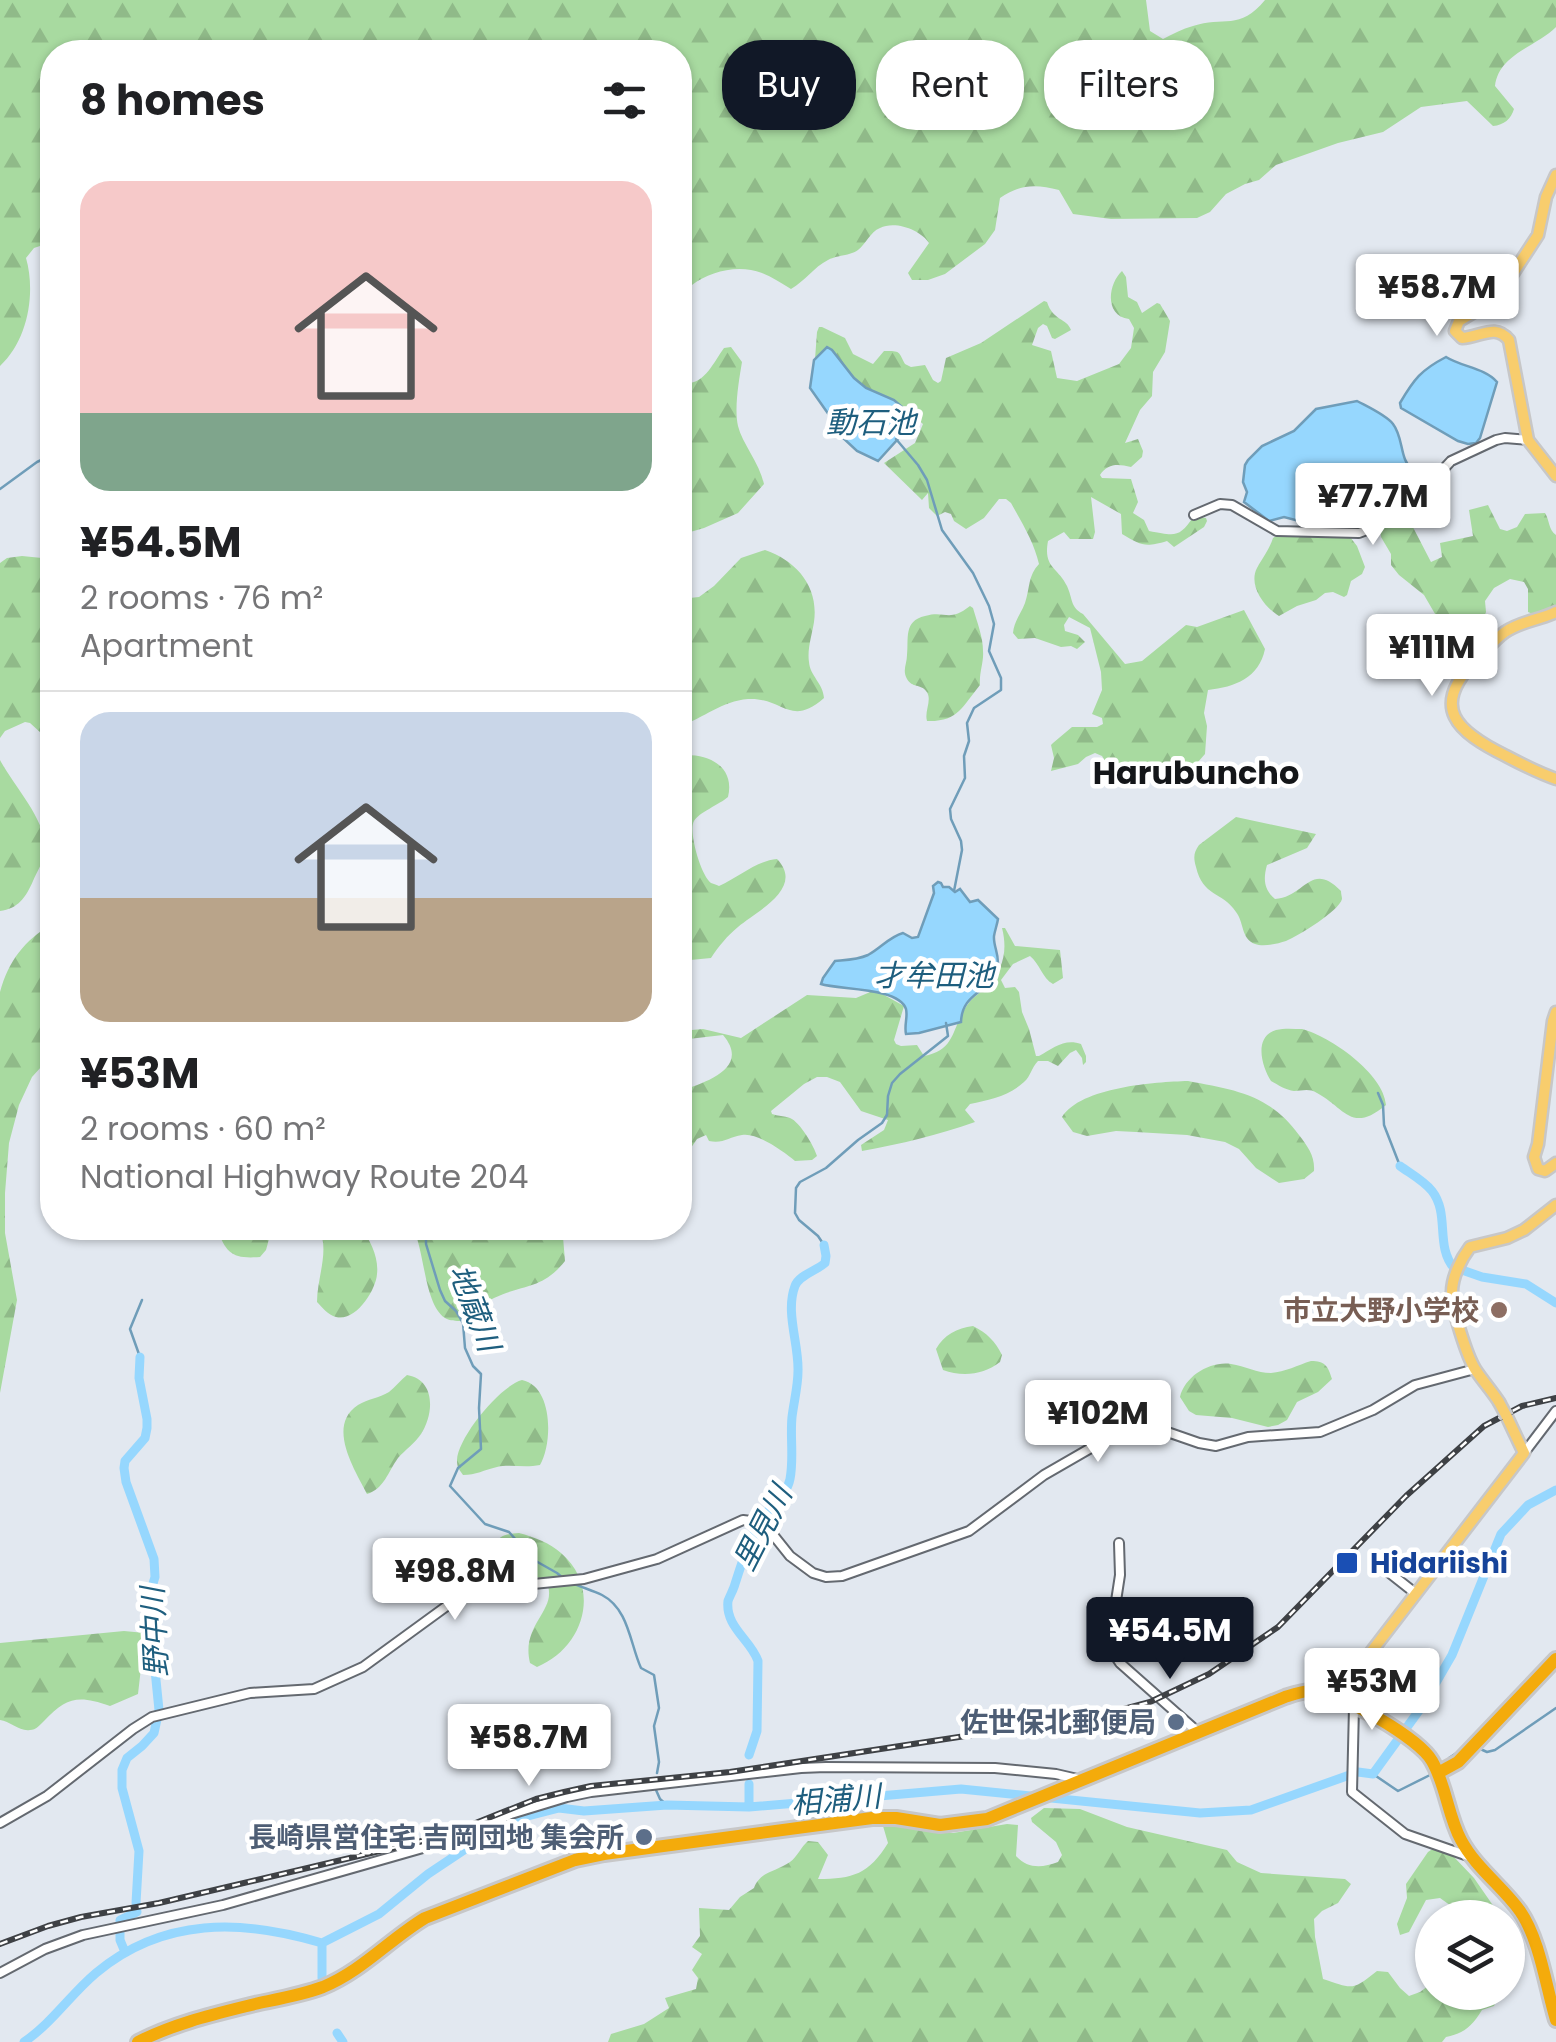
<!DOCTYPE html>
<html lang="en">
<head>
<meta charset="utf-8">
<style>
	:root { --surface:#fff; --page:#f2f2f2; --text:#202124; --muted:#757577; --line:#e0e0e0; --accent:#111827 }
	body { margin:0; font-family:Poppins,"Noto Sans JP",sans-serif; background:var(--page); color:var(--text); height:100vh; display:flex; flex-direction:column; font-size:38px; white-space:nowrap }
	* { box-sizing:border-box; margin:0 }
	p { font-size:32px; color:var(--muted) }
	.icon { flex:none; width:55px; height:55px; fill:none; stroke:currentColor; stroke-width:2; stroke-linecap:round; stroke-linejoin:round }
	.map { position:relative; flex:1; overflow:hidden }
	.drawer { position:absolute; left:40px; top:40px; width:652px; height:1200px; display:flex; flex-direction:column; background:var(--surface); border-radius:40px; box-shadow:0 2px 8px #0004 }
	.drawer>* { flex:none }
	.banner { position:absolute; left:722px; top:40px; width:682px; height:90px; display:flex; gap:20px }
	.tools { position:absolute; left:1415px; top:1900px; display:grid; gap:20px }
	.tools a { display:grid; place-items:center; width:110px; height:110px; border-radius:50%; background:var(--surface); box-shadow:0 2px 8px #0004; font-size:50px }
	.price { position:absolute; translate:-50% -85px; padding:0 22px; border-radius:10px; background:#fff; color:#222; font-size:32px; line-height:65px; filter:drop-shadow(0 2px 5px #0008) }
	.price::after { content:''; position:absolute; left:50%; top:60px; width:30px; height:22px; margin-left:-15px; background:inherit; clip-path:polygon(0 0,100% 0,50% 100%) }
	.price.active { background:var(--accent); color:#fff }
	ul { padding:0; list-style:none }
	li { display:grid; align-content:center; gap:20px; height:530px; padding:0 40px }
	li+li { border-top:2px solid var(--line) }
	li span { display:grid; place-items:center; height:310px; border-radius:30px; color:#555 }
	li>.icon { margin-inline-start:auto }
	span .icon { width:180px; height:180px; fill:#fffc; stroke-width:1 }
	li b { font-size:42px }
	h2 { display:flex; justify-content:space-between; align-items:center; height:120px; padding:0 40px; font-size:42px }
	.tag { padding:0 35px; border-radius:40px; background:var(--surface); box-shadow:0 2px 8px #0004; font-size:35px; line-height:90px }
	.tag.active { background:var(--accent); color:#fff }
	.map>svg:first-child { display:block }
</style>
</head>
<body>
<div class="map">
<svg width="1556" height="2042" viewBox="0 0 1556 2042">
	<defs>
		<pattern id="forest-firs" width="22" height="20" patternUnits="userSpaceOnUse" patternTransform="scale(2.5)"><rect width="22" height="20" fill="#a8daa0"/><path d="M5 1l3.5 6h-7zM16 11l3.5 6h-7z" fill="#90ba89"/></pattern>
	</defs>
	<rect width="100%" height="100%" fill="#e2e8f0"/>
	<path fill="url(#forest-firs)" d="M0 0H1146L1150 31 1163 39C1173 34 1182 29 1193 26 1223 16 1240 31 1265 0H1556V27C1536 47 1499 54 1495 86L1514 109C1511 119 1504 125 1493 126L1467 101 1421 107 1383 132 1338 143 1276 165 1259 180 1245 184 1226 194 1210 212 1197 218 1111 219 1073 214 1059 190C1036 184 1020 184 1000 198L995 230 985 244 945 274 928 280H912L908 273 929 243C921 230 895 220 880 228 870 232 866 244 858 250 850 256 837 255 828 260 814 267 805 281 791 289 781 283 772 277 762 273 739 264 710 271 692 285L684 310V347L680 359V52H52V242L34 248 26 258C36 293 28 340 0 366Z
		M1122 271 1126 277 1128 297 1137 302 1142 313 1157 303 1160 304 1170 321 1165 352 1153 372 1152 396 1140 410 1125 443 1138 439 1143 451 1142 457 1131 467C1118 464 1108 463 1100 475L1102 478 1131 479 1138 502 1133 513 1144 520 1149 531C1176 536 1179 538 1194 516L1206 518 1207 521 1204 527 1174 547 1167 541C1144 548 1141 545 1122 534L1121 514 1091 497 1095 532 1093 539H1070L1064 532 1048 541C1043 568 1058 567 1067 586 1073 599 1070 607 1083 614L1125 664 1142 661 1186 625 1197 627 1244 610 1265 649C1259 678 1235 687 1208 690L1204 713 1207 726 1205 754 1198 762 1169 773 1162 766 1144 768 1128 781 1115 777 1102 756 1095 753 1086 757 1078 764 1051 771 1054 758 1051 745 1053 743 1072 727H1097L1103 724 1102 718 1092 714 1102 690 1101 672 1090 628 1069 617 1064 625 1065 631 1078 635 1085 642 1077 649 1071 646 1061 647 1035 638 1018 639 1013 633C1014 621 1021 614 1025 603 1030 588 1028 575 1039 564 1034 542 1022 523 1011 503L1006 499H999L984 518 966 529 954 521 951 514 945 512 937 516 929 508 928 493 922 500 884 463 915 443 923 424 894 400 866 388 853 378 830 348 827 347 815 359 817 332 819 327H822L845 338 853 354 873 364 884 351C901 351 898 351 905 364L911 367 925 365 933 380 938 383 941 381 946 358 981 343 1044 301 1047 302C1053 321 1067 318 1071 330L1055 339 1052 338 1047 326 1043 324 1038 328 1032 345 1051 351 1057 378 1077 381 1119 364 1131 348 1134 328 1129 319C1104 316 1108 284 1122 271Z
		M731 347 742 362C739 380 734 408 738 426 742 443 759 462 764 484L738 513 704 528 680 535V377L683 383C704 386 713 363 724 348Z
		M1488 505 1500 529 1507 531 1517 527 1525 514 1545 513C1550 521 1548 529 1556 535V615H1535L1528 612V589L1524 582 1510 579 1494 588 1485 601 1486 612 1483 620 1465 645 1463 634 1459 628 1438 619 1424 595 1399 575 1391 565V554L1381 537 1380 529 1382 523 1402 506 1431 562 1442 557 1440 543 1473 536 1469 510Z
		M1284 531 1350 537 1357 546 1365 567 1362 574 1351 581 1347 595 1344 597 1333 592 1325 593 1316 600 1297 606 1279 616C1264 607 1248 585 1257 568 1263 557 1269 550 1273 538Z
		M765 550C797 561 819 587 814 622 812 635 807 649 809 662 810 676 823 683 824 698 790 728 783 697 748 699 722 701 704 718 680 726V599L699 597 714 586 741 558Z
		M22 556 52 559V743L30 723 25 722 5 731 0 738V563L7 558Z
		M970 606 973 608C977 622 983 637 983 651 984 662 979 672 980 685 962 707 958 722 927 721 924 711 933 699 926 691 921 684 912 688 907 679 902 670 907 664 907 655 909 639 903 621 925 616 946 610 948 623 970 606Z
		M684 755C711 754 735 768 728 797 720 804 698 813 694 821 688 831 701 876 711 883 714 884 717 885 719 886 739 877 756 861 777 859 805 888 757 911 738 927 727 936 719 946 711 958L680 961V758Z
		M0 760C13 785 49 823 45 852 43 862 37 872 33 881 26 897 18 909 0 911Z
		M1236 817 1316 834 1307 848 1267 865C1263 879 1264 890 1275 899 1305 897 1311 860 1341 891 1341 894 1342 897 1342 899 1339 911 1298 936 1286 941 1277 944 1263 947 1255 944 1241 939 1244 922 1236 912 1222 891 1203 897 1196 867 1193 857 1194 852 1199 845Z
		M52 924V1055L32 1077 19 1105 9 1143 5 1193V1233L17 1300 0 1393V992C9 960 24 941 52 924Z
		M1002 928H1005L1015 946 1060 950 1063 978 1053 984C1042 978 1040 964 1030 956L1013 964 1001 980 1005 988 1015 987 1019 992 1022 1012 1029 1029 1036 1056H1039C1053 1048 1065 1038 1081 1044L1086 1056V1062L1083 1065 1082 1058 1076 1050 1070 1053 1058 1066 1048 1061H1038C1031 1068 1031 1076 1024 1082 1009 1096 989 1100 970 1104L965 1110 975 1122C938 1135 901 1144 862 1151L861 1145 884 1130 888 1120 861 1111 840 1082 827 1077H817L804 1084 771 1111 772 1114C778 1116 784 1116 790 1118 800 1122 814 1146 817 1156L812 1160 795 1161C784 1152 757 1132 742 1135 729 1137 723 1144 709 1141L706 1135 697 1139 680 1164V1091C706 1082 751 1068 723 1035L680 1040V1031L703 1029 741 1038 807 995 856 998 875 990 904 1006 894 1040 896 1044 901 1046 917 1045 924 1056C957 1050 951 1027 968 1004 973 997 980 993 986 987 1003 971 1008 951 1002 928Z
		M1302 1029C1330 1036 1384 1074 1386 1105 1351 1134 1345 1108 1317 1093 1309 1088 1302 1091 1294 1091 1286 1090 1278 1085 1271 1081 1262 1067 1253 1037 1276 1030 1284 1028 1294 1029 1302 1029Z
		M1188 1081C1235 1090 1269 1094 1299 1135 1308 1147 1315 1156 1314 1171L1304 1179 1279 1183 1256 1168 1239 1149 1225 1142 1187 1135 1136 1132 1116 1131 1087 1136 1073 1132 1062 1117C1081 1087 1155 1082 1188 1081Z
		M217 1228H272L266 1250 260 1257C233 1259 226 1254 217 1228Z
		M319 1228H362C370 1241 379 1257 377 1274 376 1290 356 1322 336 1317 328 1315 322 1307 317 1302 317 1277 330 1251 319 1228Z
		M413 1228H558L563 1237 565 1261C542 1290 523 1284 494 1298 482 1303 473 1314 461 1321 456 1321 450 1321 445 1318 424 1304 425 1252 413 1228Z
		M973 1326C987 1333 995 1341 1002 1355L1000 1362C984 1375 962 1377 943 1370L936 1349C944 1335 957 1328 973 1326Z
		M1311 1361C1325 1361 1328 1366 1332 1379L1318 1392 1297 1402 1287 1420 1278 1425 1268 1427 1232 1418 1196 1415 1189 1411 1180 1397C1185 1376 1210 1361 1231 1364 1245 1366 1257 1373 1271 1373 1285 1372 1298 1365 1311 1361Z
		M407 1375C436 1380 434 1414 421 1434 415 1443 405 1450 398 1458 388 1472 384 1489 367 1494 355 1470 326 1426 358 1405 368 1399 379 1398 389 1392 395 1387 401 1380 407 1375Z
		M522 1380C553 1386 553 1443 540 1465 525 1468 509 1464 497 1467 484 1470 476 1475 463 1475 459 1469 457 1468 457 1460 458 1437 500 1386 522 1380Z
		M519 1533C534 1537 550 1543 561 1553 602 1588 584 1648 537 1667L530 1663C520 1622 562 1609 545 1579L510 1572 500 1567 493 1547C498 1535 507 1534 519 1533Z
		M124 1631 145 1633 138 1694 110 1706C78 1695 67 1697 44 1721 40 1725 36 1730 30 1730 20 1732 10 1721 0 1720V1643Z
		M1044 1808 1080 1809 1127 1827 1227 1850 1237 1862 1261 1873 1345 1879 1351 1884 1338 1903 1322 1911 1314 1919 1315 1937 1323 1979C1353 1989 1352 1991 1377 1971L1388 1972 1400 1988 1409 1996 1420 1992 1432 1983V1992L1500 1993 1494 2006 1482 2010C1472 2026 1465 2033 1446 2037L1442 2042H608L611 2034 644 2024 669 2008 665 1998 696 1989 698 1978 692 1970 702 1954 692 1947 700 1936 699 1908 729 1910 740 1897 754 1888C760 1871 776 1872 790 1862 797 1857 801 1847 808 1841L818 1842 828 1855 818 1879C853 1879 869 1874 888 1843L883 1826 929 1829 953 1833 1007 1824 1018 1825 1016 1856C1028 1869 1042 1868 1058 1862L1062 1855 1056 1842 1032 1822 1031 1818Z
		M1434 1848 1454 1857 1474 1878 1501 1917H1464L1461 1913 1440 1898 1426 1900 1409 1932 1400 1935 1397 1924 1407 1898 1406 1884 1428 1852Z"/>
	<path fill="#96d7fe" stroke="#6f9db9" stroke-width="2.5" d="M827 347 832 350 854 378 866 388 894 400 916 419 878 461 857 451 842 437 834 422 810 388 814 360Z
		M1446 357C1462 367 1485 368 1497 382L1480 438 1476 443 1468 444 1458 441 1401 408 1400 403C1414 379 1421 370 1446 357Z
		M1357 401C1368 407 1386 415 1393 424 1404 438 1399 459 1413 471L1299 521 1284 517 1269 521 1244 502 1247 492 1243 482 1245 465 1248 460 1262 446 1294 431 1316 409Z
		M938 882 941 883 943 887H949L955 892 960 889 970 902 978 900 998 919C997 925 995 930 994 936 993 947 1001 957 997 969 989 994 962 992 961 1022L919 1033 906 1034C904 1025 908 1017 906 1009 899 987 839 990 821 984L823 978 835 961C846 960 857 960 868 955 881 948 889 937 903 933L912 938 918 937 934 893 933 886Z"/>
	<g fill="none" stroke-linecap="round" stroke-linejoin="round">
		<path stroke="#6f9db9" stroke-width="2.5" d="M896 439 918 465 927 480 942 530 973 573 989 606 994 624 989 651 1001 678V690L974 708 967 723 969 741 964 756 965 778 950 809 951 819 961 841 962 850 954 891
			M0 489 37 462 52 455
			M1378 1093 1383 1105 1384 1125 1400 1166
			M426 1228V1244L440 1290 445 1301 456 1311 463 1323 465 1348 473 1366 481 1374 479 1408 481 1449 458 1468 450 1486 485 1524 509 1532 534 1560 557 1573 563 1578
			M824 1245 818 1236 799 1220 795 1213 796 1188 800 1182 826 1168 858 1140 882 1123 887 1115 888 1096 892 1083 900 1074 948 1036 946 1023
			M140 1357 130 1329 142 1300
			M570 1582C580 1587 592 1590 602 1595 629 1609 630 1644 641 1668L654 1675 659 1708 654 1726 659 1762 657 1773
			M1478 1748 1487 1752 1495 1750 1556 1708
			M1449 1758 1461 1750
			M1373 1774 1398 1791 1430 1775
			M656 1790 660 1799 667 1805"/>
		<path stroke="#96d7fe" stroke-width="9" d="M1400 1166C1411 1174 1424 1181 1432 1191 1450 1214 1435 1246 1454 1268
			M1462 1270 1482 1277 1526 1284 1556 1303
			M749 1755 757 1731 758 1661C751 1640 725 1627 728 1601 729 1598 733 1590 734 1587 742 1562 749 1539 764 1516 773 1503 787 1495 790 1479 794 1459 790 1437 792 1417 794 1401 798 1386 798 1371 799 1344 785 1312 795 1286 799 1275 816 1271 825 1263L826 1256 824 1245
			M749 1784V1807
			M136 1903 139 1851 122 1788V1770L127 1758 142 1746 154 1733 159 1710 148 1600 155 1577 154 1559 126 1482 124 1468 125 1461 145 1438 147 1428V1419L139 1378 140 1357
			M322 1943V1978
			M125 1952 120 1940V1920L137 1912
			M337 2033 343 2042
			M24 2042C52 2023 70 1995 96 1973 163 1917 242 1919 322 1943L379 1914 428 1874 467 1848 528 1816 559 1808 584 1811 667 1805 749 1807 961 1789 1200 1813 1251 1810 1358 1772 1373 1774 1423 1705 1452 1655 1501 1534 1528 1505 1556 1490"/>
		<defs>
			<path id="minor" d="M1194 515 1220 504 1232 505 1277 531 1359 533 1367 530 1391 510 1425 489 1451 461 1496 440 1505 438 1528 440
				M1524 1453 1556 1411
				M1119 1543 1120 1575 1110 1640 1112 1651 1120 1663 1199 1733
				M1377 1563 1415 1593
				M1354 1707 1352 1792 1405 1834 1468 1856
				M0 1823 47 1796 133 1729 152 1717 250 1693 314 1689 363 1667 455 1600 482 1589 584 1579 657 1559 743 1520 759 1522 766 1526 790 1556 813 1573 826 1577 842 1576 969 1531 1044 1475 1129 1426H1150L1199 1443 1216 1446 1248 1437 1320 1432 1373 1410 1415 1385 1475 1369
				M0 1973 45 1949 83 1935 223 1905 465 1836 511 1814 567 1797 591 1792 801 1768 826 1767 995 1768 1056 1774 1082 1780"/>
			<path id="major" d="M1556 175 1546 197 1538 235 1497 298 1459 321 1455 331 1462 338C1481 337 1495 323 1509 340L1528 440 1556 476
				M1556 612C1540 620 1521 621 1505 632 1495 639 1486 650 1477 659 1428 707 1457 732 1506 756 1523 765 1539 773 1556 779
				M1556 1012 1553 1021 1538 1144 1534 1157 1538 1169 1545 1171 1556 1163
				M1499 1402C1492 1391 1482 1380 1475 1369 1467 1356 1451 1307 1452 1292 1452 1277 1461 1259 1470 1247L1507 1238 1524 1230 1556 1205
				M1354 1707 1358 1669 1524 1453 1507 1417"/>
			<path id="highway" d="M1438 1773 1458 1762 1556 1659
				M138 2042C175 2023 215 2014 255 2004 278 1999 301 1995 323 1987 362 1971 390 1939 425 1918L575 1860 604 1854 872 1818H896L940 1825 987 1819 1285 1697C1294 1694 1305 1690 1315 1691 1342 1694 1419 1738 1432 1761 1446 1785 1448 1816 1461 1840 1476 1868 1502 1886 1520 1911 1540 1940 1546 1987 1556 2020"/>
		</defs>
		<use href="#minor" stroke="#646970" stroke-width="12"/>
		<use href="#major" stroke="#c7c7c8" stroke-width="15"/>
		<use href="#highway" stroke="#c7c7c8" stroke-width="18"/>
		<use href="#minor" stroke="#fff" stroke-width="8"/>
		<use href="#major" stroke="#f8cd6d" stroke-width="10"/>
		<use href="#highway" stroke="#f4ab0b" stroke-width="12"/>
		<defs>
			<path id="rail" d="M0 1944 48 1926 81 1917 159 1903 443 1836 536 1799 564 1792 591 1786 730 1772 998 1731 1105 1714 1150 1702 1209 1674 1278 1627 1406 1496 1484 1426 1522 1406 1556 1398"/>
		</defs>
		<use href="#rail" stroke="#3e4145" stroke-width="6"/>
		<use href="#rail" stroke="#fff" stroke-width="2.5" stroke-dasharray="8" stroke-linecap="butt"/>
		<defs>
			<path id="major-bridge" d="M1499 1402 1507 1417"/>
		</defs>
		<use href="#major-bridge" stroke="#c7c7c8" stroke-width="15" stroke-linecap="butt"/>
		<use href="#major-bridge" stroke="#f8cd6d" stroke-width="10"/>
	</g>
	<circle fill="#8d6e63" stroke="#fff" stroke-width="4" cx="1499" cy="1310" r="10"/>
	<rect fill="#1a4fb4" stroke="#fff" stroke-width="4" x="1335" y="1551" width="24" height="24" rx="5"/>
	<g fill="#5c6f8a" stroke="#fff" stroke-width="4">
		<circle cx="1176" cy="1722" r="10"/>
		<circle cx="644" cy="1837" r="10"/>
	</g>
	<g text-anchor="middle" stroke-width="9" stroke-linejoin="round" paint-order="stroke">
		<g font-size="28" font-weight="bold" fill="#785e54" stroke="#fff" text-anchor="end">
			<text x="1479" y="1320">市立大野小学校</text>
		</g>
		<g font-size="28" font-weight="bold" fill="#164399" stroke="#fff" text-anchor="start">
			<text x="1370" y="1573">Hidariishi</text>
		</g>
		<g font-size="28" font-weight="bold" fill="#4e5e75" stroke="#fff" text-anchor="end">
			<text x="1156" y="1732">佐世保北郵便局</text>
			<text x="624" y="1847">長崎県営住宅 吉岡団地 集会所</text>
		</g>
		<g font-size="30" font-style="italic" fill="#1e5e7e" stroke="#fff">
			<text x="871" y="433">動石池</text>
			<text x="934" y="986">才牟田池</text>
			<text transform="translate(474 1308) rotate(69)" y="10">地蔵川</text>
			<text transform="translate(763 1528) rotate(-63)" y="10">里見川</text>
			<text transform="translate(155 1632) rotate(-93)" y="10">野中川</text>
			<text transform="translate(836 1800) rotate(-5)" y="10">相浦川</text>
		</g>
		<g font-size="32" font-weight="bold" fill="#141619" stroke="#fff">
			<text x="1196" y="784">Harubuncho</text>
		</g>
	</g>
</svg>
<div class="tools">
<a><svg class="icon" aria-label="layers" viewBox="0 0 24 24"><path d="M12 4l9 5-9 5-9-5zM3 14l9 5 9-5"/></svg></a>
</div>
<b class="price" style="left:1437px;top:339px">¥58.7M</b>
<b class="price" style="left:1373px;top:548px">¥77.7M</b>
<b class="price" style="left:1432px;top:699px">¥111M</b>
<b class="price" style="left:1098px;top:1465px">¥102M</b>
<b class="price" style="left:455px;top:1623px">¥98.8M</b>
<b class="price active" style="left:1170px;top:1682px">¥54.5M</b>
<b class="price" style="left:1372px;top:1733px">¥53M</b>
<b class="price" style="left:529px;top:1789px">¥58.7M</b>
<div class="banner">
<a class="tag active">Buy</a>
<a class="tag">Rent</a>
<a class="tag">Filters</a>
</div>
<section class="drawer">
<h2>8 homes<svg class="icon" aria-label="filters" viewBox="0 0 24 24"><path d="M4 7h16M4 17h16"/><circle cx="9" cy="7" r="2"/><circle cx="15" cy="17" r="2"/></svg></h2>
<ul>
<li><span style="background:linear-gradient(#f6c9c9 75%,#7fa58c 0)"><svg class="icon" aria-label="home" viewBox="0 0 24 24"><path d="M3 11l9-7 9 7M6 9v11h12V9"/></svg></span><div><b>¥54.5M</b><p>2 rooms · 76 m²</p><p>Apartment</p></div></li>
<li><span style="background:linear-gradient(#c9d6e8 60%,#b9a48a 0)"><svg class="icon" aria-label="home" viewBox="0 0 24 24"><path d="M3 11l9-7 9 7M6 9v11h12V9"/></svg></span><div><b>¥53M</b><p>2 rooms · 60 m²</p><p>National Highway Route 204</p></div></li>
</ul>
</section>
</div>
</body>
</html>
